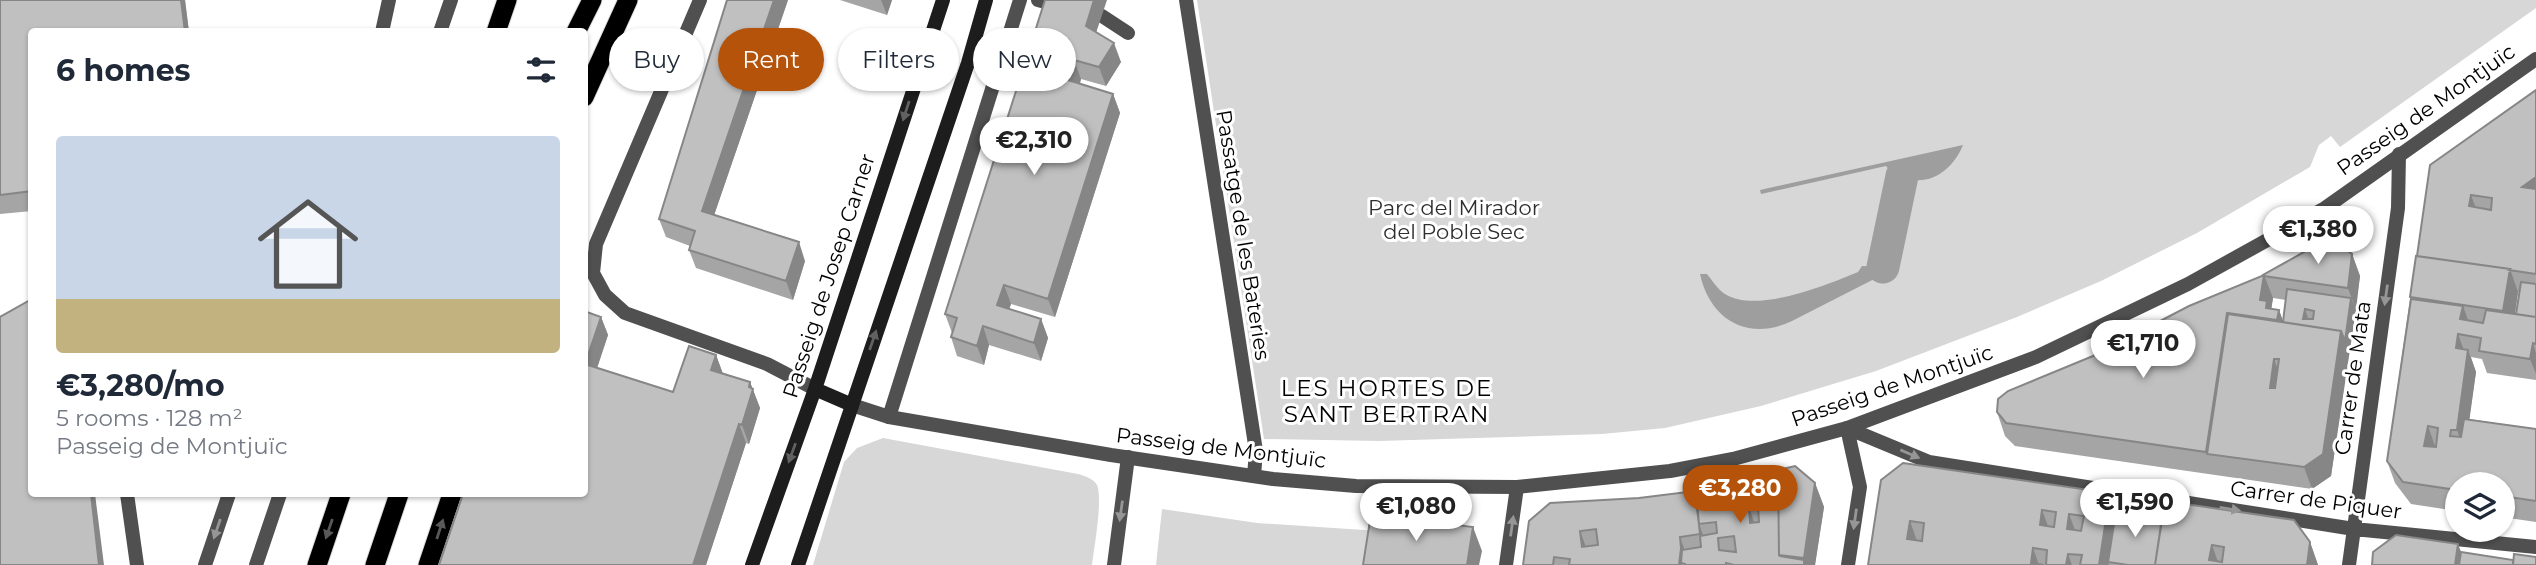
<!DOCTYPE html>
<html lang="en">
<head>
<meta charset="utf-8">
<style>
	:root { --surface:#fff; --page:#f6f6f7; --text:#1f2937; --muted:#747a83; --line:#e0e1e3; --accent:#b45309 }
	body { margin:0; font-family:Montserrat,sans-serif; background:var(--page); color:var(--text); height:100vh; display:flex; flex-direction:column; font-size:26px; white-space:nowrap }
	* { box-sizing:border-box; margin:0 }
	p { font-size:23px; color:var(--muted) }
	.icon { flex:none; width:38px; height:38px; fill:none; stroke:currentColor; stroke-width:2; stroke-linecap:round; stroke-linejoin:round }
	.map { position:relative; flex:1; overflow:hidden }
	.details { position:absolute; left:28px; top:28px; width:560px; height:469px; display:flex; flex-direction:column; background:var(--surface); border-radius:7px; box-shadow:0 2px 5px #0004 }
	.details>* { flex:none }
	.guide { position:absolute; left:609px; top:28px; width:665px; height:63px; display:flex; gap:14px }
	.tools { position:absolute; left:2445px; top:472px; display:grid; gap:14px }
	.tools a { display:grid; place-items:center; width:70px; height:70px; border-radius:50%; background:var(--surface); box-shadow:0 2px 5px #0004; font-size:35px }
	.price { position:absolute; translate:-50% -60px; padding:0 16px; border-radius:24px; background:#fff; color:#222; font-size:23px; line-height:46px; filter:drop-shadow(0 2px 4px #0008) }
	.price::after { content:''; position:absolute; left:50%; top:42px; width:21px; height:16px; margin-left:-10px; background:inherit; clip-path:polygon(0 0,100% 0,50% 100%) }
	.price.active { background:var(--accent); color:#fff }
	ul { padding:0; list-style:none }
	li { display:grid; align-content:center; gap:14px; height:371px; padding:0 28px }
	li+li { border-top:2px solid var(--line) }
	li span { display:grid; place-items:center; height:217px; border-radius:7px; color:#555 }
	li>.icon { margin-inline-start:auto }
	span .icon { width:126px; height:126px; fill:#fffc; stroke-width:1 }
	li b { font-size:30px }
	h2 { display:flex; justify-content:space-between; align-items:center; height:84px; padding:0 28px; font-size:30px }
	.chip { padding:0 24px; border-radius:32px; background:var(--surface); box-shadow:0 2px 5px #0004; font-size:24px; line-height:63px }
	.chip.active { background:var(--accent); color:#fff }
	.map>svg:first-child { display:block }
</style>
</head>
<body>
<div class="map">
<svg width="2536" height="565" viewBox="0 0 2536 565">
	<rect width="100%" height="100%" fill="#fff"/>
	<path fill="#d7d7d7" d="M1197 0H2536V8L2340 147 2331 136 2319 145 2310 167 2197 233 2101 281 2017 317 1876 371 1761 406 1665 428 1602 434 1379 441 1264 439Z
		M883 438 1078 474C1085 476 1094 479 1097 485 1103 499 1094 549 1092 565H813L844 462 857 448Z
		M1162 509 1257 523 1379 531 1375 565H1156Z"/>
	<path fill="#9e9e9e" d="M1963 145C1954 168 1931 187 1905 178 1898 175 1891 173 1886 166L1761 194 1760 190Z
		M1862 266 1886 267 1884 274 1792 321C1748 342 1710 320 1700 274H1707C1712 280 1718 290 1725 294 1756 314 1827 285 1858 272Z"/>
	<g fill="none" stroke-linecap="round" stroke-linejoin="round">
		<path stroke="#9e9e9e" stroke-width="33" d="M1883 267 1902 176"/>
		<defs>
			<path id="trunk" d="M496 32 507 0
				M576 32 592 0
				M584 97 628 0
				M317 565 341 494
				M375 565 399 494
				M428 565 452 494"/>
		</defs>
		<use href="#trunk" stroke="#dbdbdb" stroke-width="21"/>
		<path stroke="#505050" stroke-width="14" d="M700 0 596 244 593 273 605 295 625 313 767 364 815 389
			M1038 0 1056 5
			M1186 0 1256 451 1254 476
			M1102 16 1128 33
			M889 417 1020 0
			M127 494 137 565"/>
		<path stroke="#505050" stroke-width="14" d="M382 32 389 0
			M440 32 451 0
			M1847 428 1929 462 2354 529 2536 547
			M1847 428 1860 487 1848 565
			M205 565 229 494
			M256 565 280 494
			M1114 565 1128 457
			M1506 565 1517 487
			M2349 565 2398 208 2399 154"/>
		<path stroke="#505050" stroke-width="14" d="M852 405 889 417 1111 455 1273 479 1356 486 1517 487 1670 471 1733 459 1847 428 2036 357 2188 284 2325 208 2536 59"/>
		<path stroke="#1d1d1d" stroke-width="14" d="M815 389 852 405
			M752 565 815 389 943 0
			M798 565 968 63 986 0"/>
		<use href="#trunk" stroke="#000" stroke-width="19"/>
	</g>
	<path fill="#a5a5a5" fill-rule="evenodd" d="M0 0H185L189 32H32V211L0 214Z
		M788 0 714 215 805 261 793 300 696 268 689 250 690 246 666 237 659 219Z
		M840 0H892L887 15Z
		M1045 0 1096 33 1121 62 1106 86 1081 79 1080 84 1113 94 1120 113 1055 317 1011 304 1009 309 1041 319 1048 338 1041 361 989 345 984 365 957 356 951 337 952 333 945 314Z
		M2536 90V380L2487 373 2482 359 2471 357 2476 372 2469 419 2536 429V522L2502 517V485H2457V511L2411 504 2395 483 2387 461 2416 256ZM2518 292H2519L2516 314H2515Z
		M2352 254 2360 276 2331 476 2312 489 2015 446 2005 436 1997 412 2093 356 2263 275ZM2273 298 2286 300 2283 321 2279 310 2271 309Z
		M601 317 608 335 597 368 673 392 716 355 723 374 750 382 760 408 749 444 746 443 706 565H439Z
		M1881 480 2116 511 2310 542 2318 565H1868Z
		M1815 483 1824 507 1815 565H1523L1529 521 1639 498Z"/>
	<path fill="#868686" d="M181 0H185L189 32H185Z
		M774 0H788L709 230 702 211Z
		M881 0H892L887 15Z
		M1094 0H1107L1092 45 1086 26Z
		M1114 43 1121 62 1106 86 1099 67Z
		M1074 60 1081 79 1075 99 1068 80Z
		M1113 94 1120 113 1055 317 1048 299Z
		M2536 177V205L2522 187Z
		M2471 195 2479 217 2469 206Z
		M799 242 805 261 793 300 786 281Z
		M2352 254 2360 276 2356 310 2348 288Z
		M2510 269 2518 292 2512 334 2503 311Z
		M2264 275 2273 298 2271 311 2274 320 2260 300Z
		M1004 285 1011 304 1004 324 997 305Z
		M2351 298 2356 310 2331 476 2312 489 2304 467 2341 331Z
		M2463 306 2471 328 2460 319Z
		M2305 309 2309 321 2303 319Z
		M2279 310 2287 333 2282 332 2277 320Z
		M601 317 608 335 592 383 585 364Z
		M1041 319 1048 338 1041 361 1034 343Z
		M983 326 989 345 984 365 977 346Z
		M2458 334 2466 356 2456 348Z
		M2533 343 2536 353V374L2530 359Z
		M2468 350 2476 372 2465 452 2457 430Z
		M716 355 723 374 711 370Z
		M2274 359 2282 381 2278 410 2270 388Z
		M750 382 760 408 749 444 742 425Z
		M739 424 746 443 706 565H693Z
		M2428 426 2436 449 2424 446Z
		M1815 483 1824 507 1815 565H1804Z
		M1695 491 1699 524 1707 546 1708 558 1700 534Z
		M2110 493 2118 517 2108 562 2109 565H2099Z
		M91 494H95L104 565H99Z
		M1749 508 1757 530 1750 523Z
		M2042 510 2051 534 2040 525Z
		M2069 514 2078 538 2067 529Z
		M1910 521 1918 544 1907 539Z
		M1473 527 1482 551 1479 565H1467Z
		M1580 531 1589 555 1582 547Z
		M1680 537 1688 560 1685 564 1681 563 1682 565H1679Z
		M2310 542 2318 565H2307Z
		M2458 544 2466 565H2455Z
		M2212 545 2219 565 2209 560Z
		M2033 548 2039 565 2031 563Z
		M2068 554 2072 565H2066Z"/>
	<path fill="#c0c0c0" stroke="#868686" stroke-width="2" fill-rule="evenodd" d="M0 0H181L185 32H32V191L0 195Z
		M727 0H774L702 211 799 242 786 281 689 250 695 231 659 219Z
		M1045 0H1094L1086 26 1114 43 1099 67 1074 60 1068 80 1113 94 1048 299 1004 285 997 305 1041 319 1034 343 983 326 977 346 951 337 957 318 945 314Z
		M2536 90V177L2522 187 2536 189V274L2509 270 2510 269 2417 256 2430 165ZM2471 195 2492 198 2491 210 2469 206Z
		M2329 238 2352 254 2348 288 2264 276 2263 275Z
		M2416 256 2510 269 2503 311 2410 297Z
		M2264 275 2260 300 2267 301 2266 308 2279 310 2277 320 2227 313 2206 452 2006 423 1997 412 1998 399 2008 391 2093 356 2189 306Z
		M2521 282 2536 284V317L2516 314Z
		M2287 289 2351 298 2345 341 2341 331 2283 322ZM2305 309 2314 311 2313 319H2303Z
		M32 299V494H91L99 565H0V317Z
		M2411 299 2463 306 2460 319 2483 323 2486 310 2536 317V344L2533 343 2530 359 2479 351 2481 338 2458 334 2456 348 2468 350 2457 430H2451L2450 436 2461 437 2464 419 2536 429V501L2502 496V485H2457V490L2403 482 2387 461ZM2428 426 2438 428 2436 447 2424 446Z
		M584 311 601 317 585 364 673 392 689 346 716 355 711 370 750 382 749 387 753 389 742 425 739 424 693 565H439L463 494H584Z
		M2228 314 2341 331 2323 454 2304 467 2207 454ZM2274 359H2279L2275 388H2270Z
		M1903 463 2110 493 2099 565H2080L2082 555 2068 554 2066 565H2046L2047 550 2033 548 2031 563 2044 565H1868L1881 480ZM2042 510 2056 512 2054 527 2040 525ZM2069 514 2084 516 2081 531 2067 529ZM1910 521 1924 523 1922 541 1907 539Z
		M1795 466 1815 483 1804 558 1779 555 1778 470Z
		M1778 472 1779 555 1780 556 1804 560V565H1734L1726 563V565H1685V564L1681 563 1682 550 1701 547 1700 536 1717 533 1716 522 1699 524 1696 492ZM1758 507 1759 522 1750 523 1749 508ZM1734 536 1736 552 1719 550 1718 538Z
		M1695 491 1700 534 1680 537 1681 548 1679 565H1569L1570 559 1554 557 1553 565H1523L1529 521 1550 503 1639 498ZM1596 529 1598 545 1582 547 1580 531Z
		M2165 501 2294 520 2310 542 2307 565H2155ZM2212 545 2224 547 2222 562 2209 560Z
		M2116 511 2162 518 2155 565H2128L2108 562Z
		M1371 514 1473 527 1467 565H1363Z
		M2396 535 2458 544 2455 565H2372L2373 552Z
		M2461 552 2513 560V565H2459Z
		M2514 554 2536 557V565H2513Z"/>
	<defs><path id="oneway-solid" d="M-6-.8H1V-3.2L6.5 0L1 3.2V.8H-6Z" transform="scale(1.75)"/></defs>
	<g fill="#616161">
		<use href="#oneway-solid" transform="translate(906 111) rotate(108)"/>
		<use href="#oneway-solid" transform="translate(873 340) rotate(-71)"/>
		<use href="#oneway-solid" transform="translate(792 453) rotate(110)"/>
	</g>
	<g fill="#969696">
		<use href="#oneway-solid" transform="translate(2386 295) rotate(98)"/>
		<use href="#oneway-solid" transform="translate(1910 454) rotate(23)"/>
		<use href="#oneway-solid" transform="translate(2230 509) rotate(9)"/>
		<use href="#oneway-solid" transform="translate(1121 511) rotate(98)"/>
		<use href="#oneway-solid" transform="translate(1855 519) rotate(98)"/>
		<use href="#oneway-solid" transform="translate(1512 526) rotate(-82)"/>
		<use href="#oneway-solid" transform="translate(217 529) rotate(109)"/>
	</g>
	<g fill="#595959">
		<use href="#oneway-solid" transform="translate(329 529) rotate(109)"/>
		<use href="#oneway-solid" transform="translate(440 529) rotate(-72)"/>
	</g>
	<g text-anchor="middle" stroke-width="6" stroke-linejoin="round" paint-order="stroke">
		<g font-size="21" fill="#000" stroke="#fff">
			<text transform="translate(2426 110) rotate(-35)" y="7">Passeig de Montjuïc</text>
			<text transform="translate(1243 235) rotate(81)" y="7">Passatge de les Bateries</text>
			<text transform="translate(829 276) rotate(-72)" y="7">Passeig de Josep Carner</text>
			<text transform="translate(2353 378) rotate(-82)" y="7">Carrer de Mata</text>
			<text transform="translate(1892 386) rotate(-19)" y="7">Passeig de Montjuïc</text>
			<text transform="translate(1221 448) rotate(7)" y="7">Passeig de Montjuïc</text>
			<text transform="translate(2316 500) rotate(8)" y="7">Carrer de Piquer</text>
		</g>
		<g font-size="21" fill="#2e2e2e" stroke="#fff">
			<text x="1454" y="215">Parc del Mirador<tspan x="1454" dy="24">del Poble Sec</tspan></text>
		</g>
		<g font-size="23" letter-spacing="2" fill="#000" stroke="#fff">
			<text x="1387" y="396">LES HORTES DE<tspan x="1387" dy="26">SANT BERTRAN</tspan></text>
		</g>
	</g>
</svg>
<div class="tools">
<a><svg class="icon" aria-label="layers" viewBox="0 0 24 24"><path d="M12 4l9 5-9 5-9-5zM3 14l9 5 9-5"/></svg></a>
</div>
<b class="price" style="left:1034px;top:177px">€2,310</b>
<b class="price" style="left:2318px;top:266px">€1,380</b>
<b class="price" style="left:2143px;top:380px">€1,710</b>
<b class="price active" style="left:1740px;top:525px">€3,280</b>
<b class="price" style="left:2135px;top:539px">€1,590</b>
<b class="price" style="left:1416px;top:543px">€1,080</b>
<div class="guide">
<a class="chip">Buy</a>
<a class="chip active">Rent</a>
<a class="chip">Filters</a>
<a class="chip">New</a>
</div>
<section class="details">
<h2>6 homes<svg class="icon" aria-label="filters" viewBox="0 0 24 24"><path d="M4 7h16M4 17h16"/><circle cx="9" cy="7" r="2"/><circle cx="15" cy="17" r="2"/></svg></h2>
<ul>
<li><span style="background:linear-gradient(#c9d6e8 75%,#c2b280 0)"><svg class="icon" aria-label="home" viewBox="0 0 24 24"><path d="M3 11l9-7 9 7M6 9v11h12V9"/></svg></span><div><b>€3,280/mo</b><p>5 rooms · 128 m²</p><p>Passeig de Montjuïc</p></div></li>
</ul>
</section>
</div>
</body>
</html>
